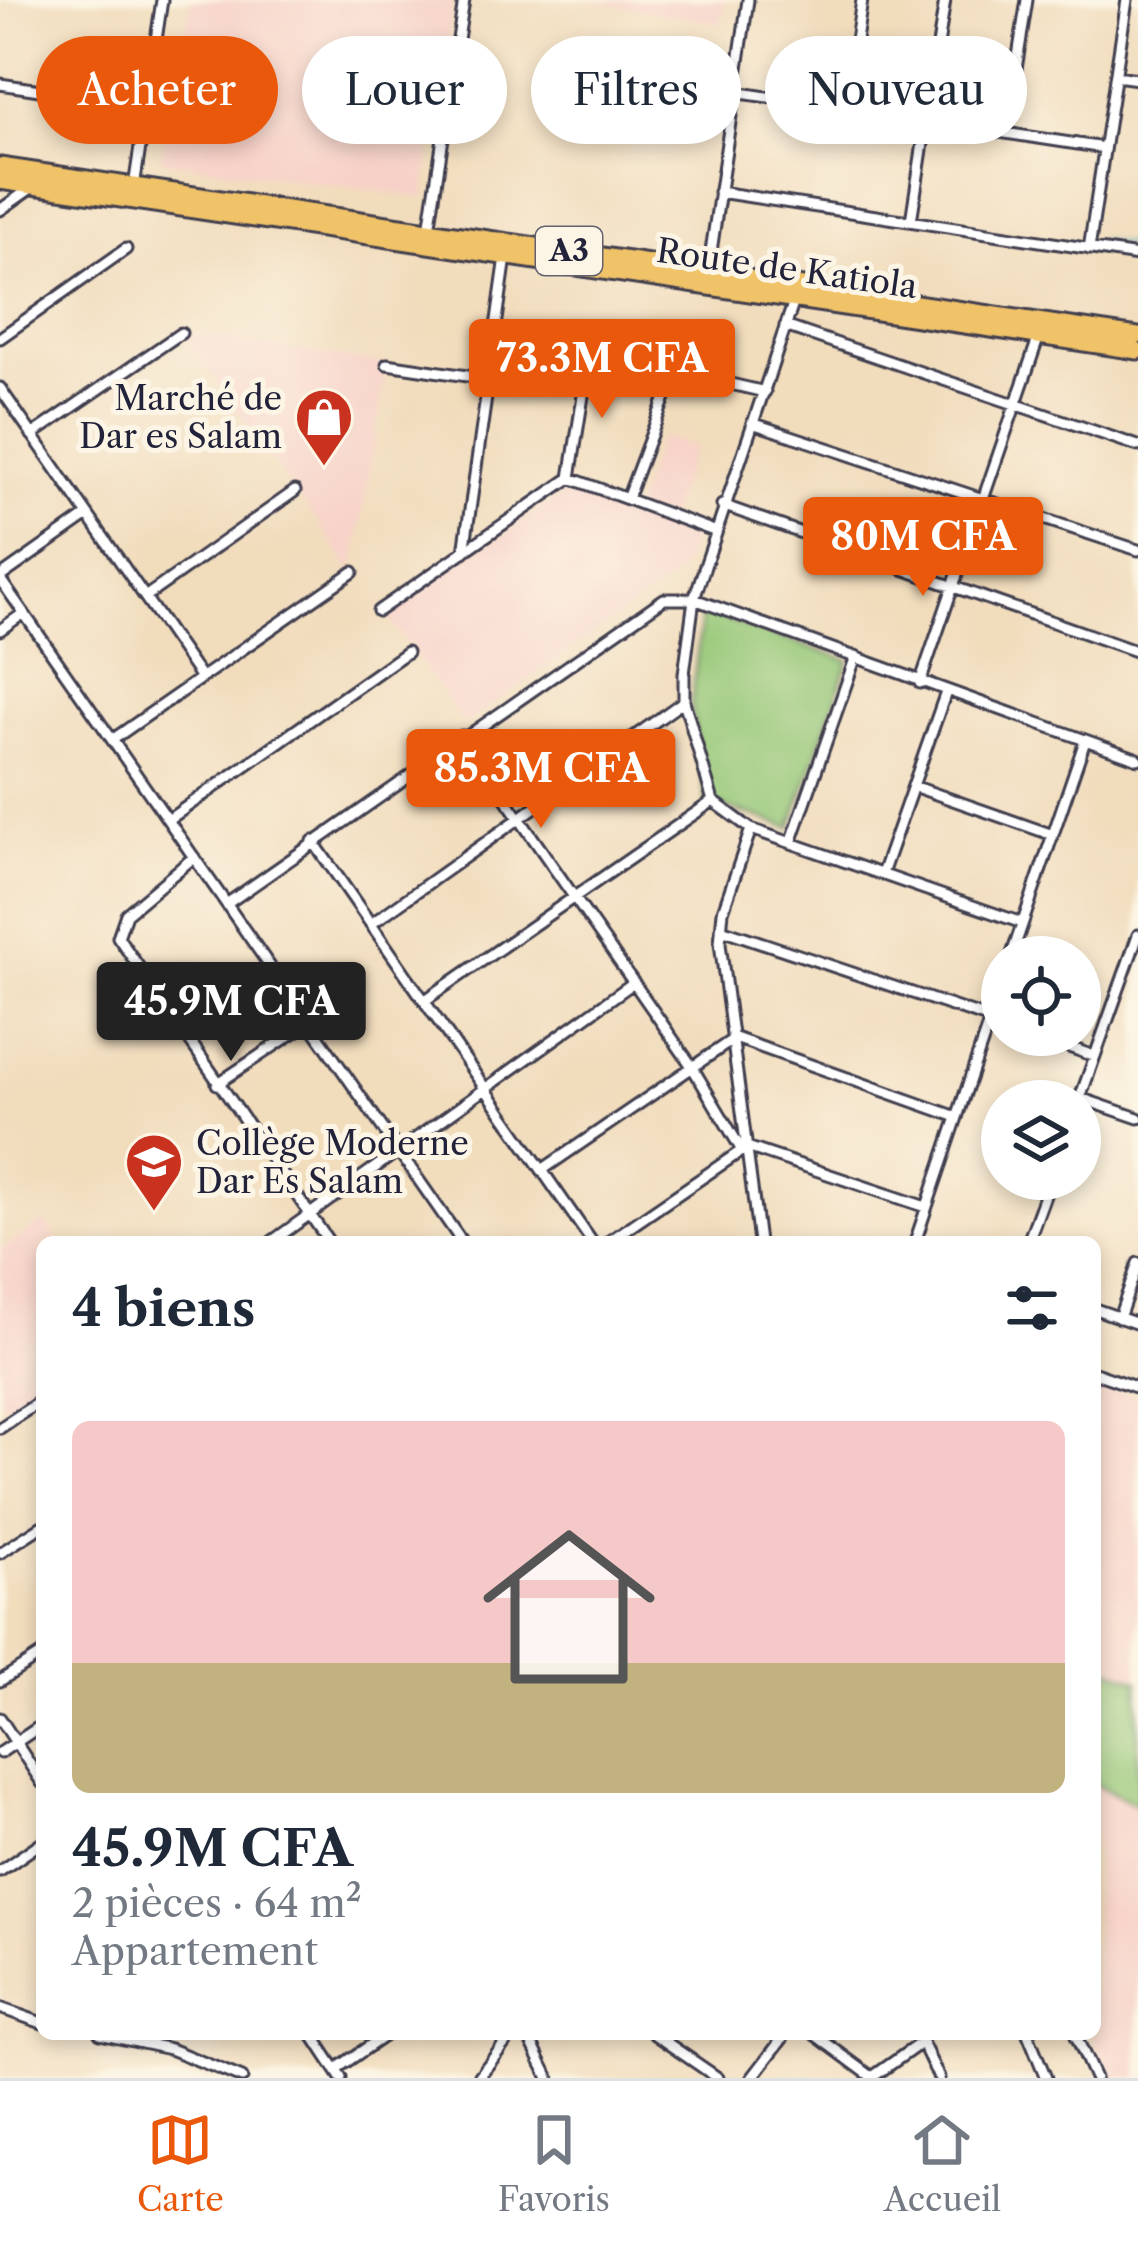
<!DOCTYPE html>
<html lang="fr">
<head>
<meta charset="utf-8">
<style>
	:root { --surface:#fff; --page:#f2f2f3; --text:#1f2937; --muted:#747a83; --line:#e0e1e3; --accent:#ea580c }
	body { margin:0; font-family:"Libre Caslon Text",serif; background:var(--page); color:var(--text); height:100vh; display:flex; flex-direction:column; font-size:45px; white-space:nowrap }
	* { box-sizing:border-box; margin:0 }
	p { font-size:39px; color:var(--muted) }
	.icon { flex:none; width:66px; height:66px; fill:none; stroke:currentColor; stroke-width:2; stroke-linecap:round; stroke-linejoin:round }
	.map { position:relative; flex:1; overflow:hidden }
	.sheet { position:absolute; left:36px; top:1236px; width:1065px; height:804px; display:flex; flex-direction:column; background:var(--surface); border-radius:18px; box-shadow:0 6px 18px #0003 }
	.sheet>* { flex:none }
	.top-card { position:absolute; left:36px; top:36px; width:1068px; height:108px; display:flex; gap:24px }
	.fabs { position:absolute; left:981px; top:936px; display:grid; gap:24px }
	.fabs a { display:grid; place-items:center; width:120px; height:120px; border-radius:50%; background:var(--surface); box-shadow:0 6px 18px #0003; font-size:60px }
	.price { position:absolute; translate:-50% -102px; padding:0 27px; border-radius:12px; background:var(--accent); color:#fff; font-size:39px; line-height:78px; filter:drop-shadow(0 3px 6px #0008) }
	.price::after { content:''; position:absolute; left:50%; top:72px; width:36px; height:27px; margin-left:-18px; background:inherit; clip-path:polygon(0 0,100% 0,50% 100%) }
	.price.selected { background:#222; color:#fff }
	ul { padding:0; list-style:none }
	li { display:grid; align-content:center; gap:24px; height:636px; padding:0 36px }
	li span { display:grid; place-items:center; height:372px; border-radius:18px; color:#555 }
	li>.icon { margin-inline-start:auto }
	span .icon { width:216px; height:216px; fill:#fffc; stroke-width:1 }
	li b { font-size:51px }
	h2 { display:flex; justify-content:space-between; align-items:center; height:144px; padding:0 36px; font-size:51px }
	.chip { padding:0 42px; border-radius:54px; background:var(--surface); box-shadow:0 6px 18px #0003; font-size:42px; line-height:108px }
	.chip.selected { background:var(--accent); color:#fff }
	.menu { display:flex; justify-content:space-around; align-items:center; height:168px; border-top:3px solid var(--line); background:var(--surface); font-size:33px; color:var(--muted) }
	.menu a { display:grid; justify-items:center; gap:6px }
	.menu .selected { color:var(--accent) }
	.map>svg:first-child { display:block }
</style>
</head>
<body>
<div class="map">
<svg width="1138" height="2078" viewBox="0 0 1138 2078">
	<rect width="100%" height="100%" fill="#fcf5e5"/>
	<filter id="ink" filterUnits="userSpaceOnUse"><feTurbulence type="fractalNoise" baseFrequency=".00833" numOctaves="2"/><feDisplacementMap in="SourceGraphic" scale="24" xChannelSelector="R" yChannelSelector="G"/><feConvolveMatrix kernelMatrix="1 2 1 2 8 2 1 2 1" color-interpolation-filters="sRGB"/></filter>
	<filter id="wash" filterUnits="userSpaceOnUse"><feTurbulence type="fractalNoise" baseFrequency=".004" numOctaves="4" result="noise"/><feDisplacementMap in="SourceGraphic" scale="48" xChannelSelector="R" yChannelSelector="G"/><feGaussianBlur stdDeviation="2.7" result="paint"/><feColorMatrix in="noise" values="0 0 0 0 0 0 0 0 0 0 0 0 0 0 0 0 0 1.4 0 .05"/><feComposite in="paint" operator="in"/></filter>
	<g filter="url(#wash)">
		<rect width="100%" height="100%" fill="#f1dcbc"/>
		<path fill="#f7d1c8" d="M191 0H454L424 198 161 160Z
			M585 0H724L721 24Z
			M182 333 387 364 353 572Z
			M660 436 694 446 667 522 695 533 678 575 464 724 384 611 573 488 633 509Z
			M44 1220 59 1242H42V1384L7 1408 0 1397V1251Z
			M1095 1383 1138 1398V2078H1109L1090 2034H1095Z"/>
		<path fill="#97c878" stroke="#5c755a" stroke-width="3" d="M702 612 849 660 791 828 706 801 691 705Z
			M1095 1662 1138 1681V1805L1095 1784Z"/>
		<g fill="none" stroke-linecap="round" stroke-linejoin="round">
			<path stroke="#4cb9c5" stroke-width="3" d="M1101 241 1138 247"/>
		</g>
	</g>
	<g filter="url(#ink)">
		<g fill="none" stroke-linecap="round" stroke-linejoin="round">
			<defs>
				<path id="minor" d="M1116 76 1138 79
					M0 84 145 106
					M734 92 1104 148
					M846 108 862 0
					M1006 132 1027 0
					M134 187 162 0
					M719 192 1138 256
					M0 210 34 186
					M911 221 945 0
					M429 230 464 0
					M1089 249 1127 0
					M708 272 748 0
					M794 301 694 599 684 674V701L713 801 751 829 1022 923
					M785 326 1138 446
					M0 338 126 249
					M493 343 675 371 765 392
					M387 364 487 379
					M0 388 201 678
					M752 423 1138 550
					M32 435 181 333
					M570 478 714 531
					M627 499 675 371
					M722 505 1138 652
					M464 552 506 257
					M0 577 88 515
					M0 579 462 1242
					M145 597 295 491
					M378 611 570 478 589 358
					M0 630 24 613
					M920 683 1039 336
					M462 736 691 1065 741 1149
					M112 740 353 572
					M913 786 1053 835
					M168 820 407 652
					M751 829 723 911 720 943 759 1242
					M313 841 592 1242
					M791 843 856 656
					M194 857 126 914 118 937 329 1242
					M882 874 946 692
					M228 903 664 599H694L1138 759
					M371 924 684 701
					M721 929 1002 1023
					M1011 957 1085 741
					M424 1001 713 801
					M1035 1035 1094 1056
					M217 1084 310 1022
					M1080 1098 1138 1118
					M1079 1101 1138 935
					M542 1170 735 1038 957 1117
					M271 1242 633 983
					M608 1242 747 1147 926 1207
					M915 1242 1002 984
					M1028 1242 1051 1179
					M1095 1309 1138 1324
					M1119 1318 1138 1263
					M1095 1373 1138 1388
					M0 1428 42 1400
					M0 1553 42 1526
					M0 1681 42 1654
					M0 1718 42 1783
					M0 1753 42 1725
					M0 1871 42 1842
					M0 2008 42 2023
					M100 2034 170 2049 242 2078
					M312 2034 341 2078
					M527 2034 549 2078
					M654 2034 718 2078
					M814 2034 872 2077
					M918 2034 939 2078
					M1028 2034 1046 2078
					M1075 2034 1095 2078
					M336 2069 387 2034
					M478 2078 512 2034
					M752 2078 786 2034
					M871 2078 922 2042"/>
				<path id="highway" d="M0 166 1138 336
					M0 181 1138 351"/>
			</defs>
			<use href="#minor" stroke="#413e4e" stroke-width="15"/>
			<use href="#highway" stroke="#413e4e" stroke-width="21"/>
			<use href="#minor" stroke="#fff" stroke-width="9"/>
			<use href="#highway" stroke="#f0c369" stroke-width="15"/>
		</g>
	</g>
	<defs>
		<symbol id="shop-pin" viewBox="-11 -11 22 30"><path d="M0 17L-7.5 6A9.5 9.5 0 1 1 7.5 6Z" fill="#c8321e" stroke="#fcf5e5"/><path d="M-5-2.5h2.3a2.7 3.5 0 0 1 5.4 0H5L5.5 6h-11ZM-1.5-2.5h3a1.5 2.3 0 0 0-3 0Z" fill="#fff"/></symbol>
		<symbol id="school-pin" viewBox="-11 -11 22 30"><path d="M0 17L-7.5 6A9.5 9.5 0 1 1 7.5 6Z" fill="#c8321e" stroke="#fcf5e5"/><path d="M0-5L7-2L0 1L-7-2ZM-4 1L0 2.5L4 1V4Q0 6-4 4Z" fill="#fff"/></symbol>
	</defs>
	<g fill-rule="evenodd">
		<use href="#shop-pin" x="291" y="384" width="66" height="90"/>
		<use href="#school-pin" x="121" y="1129" width="66" height="90"/>
	</g>
	<g text-anchor="middle" stroke-width="10" stroke-linejoin="round" paint-order="stroke">
		<rect fill="#fcf5e5" stroke="#63616e" stroke-width="3" x="536" y="227" width="66" height="48" rx="9"/>
		<g font-size="30" font-weight="bold" fill="#22223b">
			<text x="569" y="261">A3</text>
		</g>
		<g font-size="33" fill="#22223b" stroke="#fcf5e5">
			<text transform="translate(787 268) rotate(8)" y="12">Route de Katiola</text>
		</g>
		<g font-size="33" fill="#22223b" stroke="#fcf5e5" text-anchor="end">
			<text x="282" y="410">Marché de<tspan x="282" dy="38">Dar es Salam</tspan></text>
			<text x="196" y="1155" text-anchor="start">Collège Moderne<tspan x="196" dy="38">Dar Es Salam</tspan></text>
		</g>
	</g>
</svg>
<div class="fabs">
<a><svg class="icon" aria-label="locate" viewBox="0 0 24 24"><circle cx="12" cy="12" r="6"/><path d="M12 2v4M12 18v4M2 12h4M18 12h4"/></svg></a>
<a><svg class="icon" aria-label="layers" viewBox="0 0 24 24"><path d="M12 4l9 5-9 5-9-5zM3 14l9 5 9-5"/></svg></a>
</div>
<b class="price" style="left:602px;top:421px">73.3M CFA</b>
<b class="price" style="left:923px;top:599px">80M CFA</b>
<b class="price" style="left:541px;top:831px">85.3M CFA</b>
<b class="price selected" style="left:231px;top:1064px">45.9M CFA</b>
<div class="top-card">
<a class="chip selected">Acheter</a>
<a class="chip">Louer</a>
<a class="chip">Filtres</a>
<a class="chip">Nouveau</a>
</div>
<section class="sheet">
<h2>4 biens<svg class="icon" aria-label="filters" viewBox="0 0 24 24"><path d="M4 7h16M4 17h16"/><circle cx="9" cy="7" r="2"/><circle cx="15" cy="17" r="2"/></svg></h2>
<ul>
<li><span style="background:linear-gradient(#f6c9c9 65%,#c2b280 0)"><svg class="icon" aria-label="home" viewBox="0 0 24 24"><path d="M3 11l9-7 9 7M6 9v11h12V9"/></svg></span><div><b>45.9M CFA</b><p>2 pièces · 64 m²</p><p>Appartement</p></div></li>
</ul>
</section>
</div>
<nav class="menu">
<a class="selected"><svg class="icon" aria-label="map" viewBox="0 0 24 24"><path d="M3 6l6-2 6 2 6-2v14l-6 2-6-2-6 2zM9 4v14M15 6v14"/></svg>Carte</a>
<a><svg class="icon" aria-label="saved" viewBox="0 0 24 24"><path d="M7 4h10v16l-5-4-5 4z"/></svg>Favoris</a>
<a><svg class="icon" aria-label="home" viewBox="0 0 24 24"><path d="M3 11l9-7 9 7M6 9v11h12V9"/></svg>Accueil</a>
</nav>
</body>
</html>
